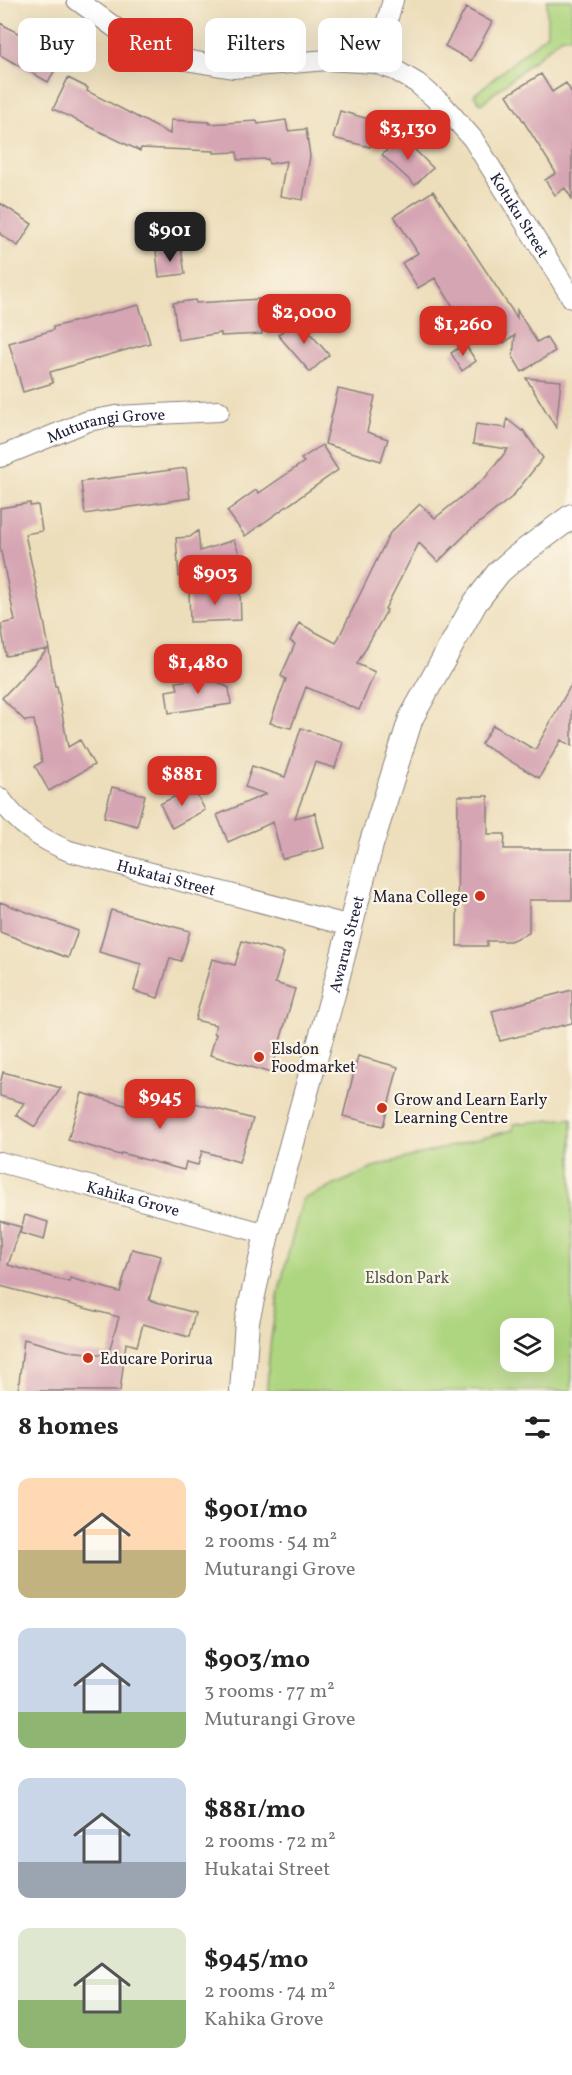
<!DOCTYPE html>
<html lang="en">
<head>
<meta charset="utf-8">
<style>
	:root { --surface:#fff; --page:#f2f2f2; --text:#222; --muted:#767676; --accent:#d93025 }
	body { margin:0; font-family:Vollkorn,serif; background:var(--page); color:var(--text); height:100vh; display:flex; flex-direction:column; font-size:22px; white-space:nowrap }
	* { box-sizing:border-box; margin:0 }
	p { font-size:20px; color:var(--muted) }
	.icon { flex:none; width:33px; height:33px; fill:none; stroke:currentColor; stroke-width:2; stroke-linecap:round; stroke-linejoin:round }
	.map { position:relative; height:1391px; overflow:hidden }
	.sheet { display:flex; flex-direction:column; background:var(--surface); flex:1 }
	.sheet>* { flex:none }
	.hud { position:absolute; left:18px; top:18px; width:537px; height:54px; display:flex; gap:12px }
	.tools { position:absolute; left:500px; top:1318px; display:grid; gap:12px }
	.tools a { display:grid; place-items:center; width:54px; height:54px; border-radius:12px; background:var(--surface); box-shadow:0 6px 24px #0002; font-size:30px }
	.price { position:absolute; translate:-50% -51px; padding:0 14px; border-radius:12px; background:var(--accent); color:#fff; font-size:20px; line-height:39px; filter:drop-shadow(0 2px 3px #0008) }
	.price::after { content:''; position:absolute; left:50%; top:36px; width:18px; height:14px; margin-left:-9px; background:inherit; clip-path:polygon(0 0,100% 0,50% 100%) }
	.price.on { background:#222; color:#fff }
	ul { padding:0; list-style:none }
	li { display:flex; align-items:center; gap:18px; height:150px; padding:0 18px }
	li span { display:grid; place-items:center; flex:none; width:168px; height:120px; border-radius:12px; color:#555 }
	li>.icon { margin-inline-start:auto }
	span .icon { width:72px; height:72px; fill:#fffc; stroke-width:1 }
	li b { font-size:26px }
	h2 { display:flex; justify-content:space-between; align-items:center; height:72px; padding:0 18px; font-size:26px }
	.tag { padding:0 21px; border-radius:12px; background:var(--surface); box-shadow:0 6px 24px #0002; font-size:21px; line-height:54px }
	.tag.on { background:var(--accent); color:#fff }
	.map>svg:first-child { display:block }
</style>
</head>
<body>
<div class="map">
<svg width="572" height="1391" viewBox="0 0 572 1391">
	<rect width="100%" height="100%" fill="#fcf5e5"/>
	<filter id="ink" filterUnits="userSpaceOnUse"><feTurbulence type="fractalNoise" baseFrequency=".0167" numOctaves="2"/><feDisplacementMap in="SourceGraphic" scale="12" xChannelSelector="R" yChannelSelector="G"/><feConvolveMatrix kernelMatrix="1 2 1 2 8 2 1 2 1" color-interpolation-filters="sRGB"/></filter>
	<filter id="wash" filterUnits="userSpaceOnUse"><feTurbulence type="fractalNoise" baseFrequency=".008" numOctaves="4" result="noise"/><feDisplacementMap in="SourceGraphic" scale="24" xChannelSelector="R" yChannelSelector="G"/><feGaussianBlur stdDeviation="1.35" result="paint"/><feColorMatrix in="noise" values="0 0 0 0 0 0 0 0 0 0 0 0 0 0 0 0 0 1.4 0 .05"/><feComposite in="paint" operator="in"/></filter>
	<g filter="url(#wash)">
		<rect width="100%" height="100%" fill="#eddebb"/>
		<path fill="#aed57f" stroke="#687c5d" stroke-width="1.5" fill-rule="evenodd" d="M547 0H572V37H562L481 104 474 95 547 34Z
			M572 1118V1391H267C268 1325 285 1262 303 1199L380 1165 513 1130V1124ZM510 1329H543V1362H510Z"/>
		<g id="blocks">
			<path fill="#d6a5b3" d="M466 8 492 22 471 61 445 46Z
				M0 23 62 58 48 82 0 55Z
				M541 74 552 92 566 83 572 93V199L565 188 555 195 545 180 556 173 507 95Z
				M68 78 88 88 87 91 170 134 171 120 210 122 209 124 257 121 258 124 286 120 288 131 306 129 310 156 303 200 280 196 286 161 269 164 268 159 238 160 237 152 214 153V151L141 148 140 151 53 109Z
				M340 111 376 121 370 147 333 138Z
				M401 136 433 168 415 185 382 155Z
				M433 191 517 318V310L537 342 546 337 555 351 522 372 513 357 515 335 504 343 487 316 467 330 452 309 454 308 435 278 418 288 402 263 418 253 394 216Z
				M0 203 32 224 18 246 0 234Z
				M181 248 185 274 159 277 156 251Z
				M260 299 262 334 221 336V333L178 340 173 303 195 300 196 303Z
				M139 305 150 343 50 372 53 383 23 392 9 343 53 330V327Z
				M297 318 329 355 310 372 278 335Z
				M465 344 476 361 462 371 451 353Z
				M526 378 561 381 556 428Z
				M338 389 375 397 367 432 388 439 381 461 325 444Z
				M507 419 522 431 523 430 543 458 512 497 469 531 438 562 419 543 385 609 387 610 357 664 375 672 359 710 306 687 291 728 270 723 286 679 281 676 295 644 290 641 299 623 336 643 390 533 420 504 435 518 485 478 508 449 473 444 476 424 506 428Z
				M322 445 338 470 245 536 227 511 256 490 259 493 304 462 301 459Z
				M186 468 190 498 85 514 81 482Z
				M30 503V506L38 505 42 531 25 534 45 626 55 686H57L68 747 80 740 94 765 49 791 35 766 42 762 34 720 25 721 2 698 48 649 6 656 1 624 15 621 0 547V508Z
				M198 531 200 551 234 540 240 556 179 577 176 538 190 537Z
				M240 589 241 620 190 622 189 591Z
				M209 677 229 688 231 704 169 713 166 691 178 689 176 682Z
				M572 683V746L561 740 539 778 481 744 493 725 535 750Z
				M301 728 343 742 335 768 315 762 295 818 315 813 324 848 282 859 273 822 228 842 217 815 266 794 245 787 252 766 285 777Z
				M112 787 145 795 137 826 104 817Z
				M193 787 205 810 172 828 160 804Z
				M458 796H488V834H505L504 849H572V900H529V933L510 941H487V946H457Z
				M0 902 78 931 68 958 0 932Z
				M111 910 190 931 181 961 170 958 158 998 134 991 141 964 99 952Z
				M242 941 284 953 275 983 295 989 271 1073 210 1055 216 1034 214 1033 216 1025 195 1020 212 959 235 965Z
				M572 990V1023L500 1041 492 1011Z
				M358 1056 398 1067 383 1126 343 1116Z
				M3 1072 61 1088 35 1127 16 1115 24 1103 0 1096V1084Z
				M151 1091 253 1119 239 1162 202 1151 198 1165 186 1162 184 1170 121 1153 120 1155 68 1140 82 1093 146 1111Z
				M25 1215 48 1222 44 1240 20 1233Z
				M0 1221 21 1227 8 1265 69 1282 70 1278 120 1292 132 1249 161 1256 149 1300 195 1313 189 1337 143 1324 137 1346 126 1343 120 1391H18L24 1339 68 1351 108 1355 119 1317 0 1286Z"/>
		</g>
	</g>
	<g filter="url(#ink)">
		<use href="#blocks" fill-opacity="0" stroke="#88807b" stroke-width="1.5"/>
		<g fill="none" stroke-linecap="round" stroke-linejoin="round">
			<defs>
				<g id="minor">
					<path id="s1" d="M77 0 117 29 173 58 233 68 327 60 375 63 395 70 417 83 443 105 473 139 572 298"/>
					<path d="M375 63 393 0"/>
					<path id="s2" d="M0 457 88 421 116 416 219 411"/>
					<path id="s3" d="M0 798C18 824 40 839 69 851L350 926"/>
					<path id="s4" d="M0 1162 267 1234"/>
				</g>
				<g id="tertiary">
					<path id="s5" d="M242 1391 247 1321 267 1234 336 983 371 845 411 718 475 603 499 572 514 559 572 516"/>
				</g>
			</defs>
			<use href="#minor" stroke="#88807b" stroke-width="22"/>
			<use href="#tertiary" stroke="#88807b" stroke-width="26"/>
			<use href="#minor" stroke="#fff" stroke-width="20"/>
			<use href="#tertiary" stroke="#fff" stroke-width="24"/>
		</g>
	</g>
	<g fill="#c8321e" stroke="#fcf5e5" stroke-width="2">
		<circle cx="480" cy="896" r="6"/>
		<circle cx="259" cy="1057" r="6"/>
		<circle cx="382" cy="1108" r="6"/>
		<circle cx="88" cy="1358" r="6"/>
	</g>
	<g text-anchor="middle" stroke-width="4.5" stroke-linejoin="round" paint-order="stroke">
		<g font-size="16" fill="#22223b" stroke="#fcf5e5">
			<text dy="6" stroke="none"><textPath href="#s1" startOffset="531">Kotuku Street</textPath></text>
			<text dy="6" stroke="none"><textPath href="#s2" startOffset="112">Muturangi Grove</textPath></text>
			<text dy="6" stroke="none"><textPath href="#s3" startOffset="189">Hukatai Street</textPath></text>
			<text dy="6" stroke="none"><textPath href="#s5" startOffset="460">Awarua Street</textPath></text>
			<text dy="6" stroke="none"><textPath href="#s4" startOffset="138">Kahika Grove</textPath></text>
		</g>
		<g font-size="16" fill="#22223b" stroke="#fcf5e5" text-anchor="start">
			<text x="468" y="902" text-anchor="end">Mana College</text>
			<text x="271" y="1054">Elsdon<tspan x="271" dy="18">Foodmarket</tspan></text>
			<text x="394" y="1105">Grow and Learn Early<tspan x="394" dy="18">Learning Centre</tspan></text>
			<text x="100" y="1364">Educare Porirua</text>
		</g>
		<g font-size="16" fill="#4c584f" stroke="#fcf5e5">
			<text x="407" y="1283">Elsdon Park</text>
		</g>
	</g>
</svg>
<div class="tools">
<a><svg class="icon" aria-label="layers" viewBox="0 0 24 24"><path d="M12 4l9 5-9 5-9-5zM3 14l9 5 9-5"/></svg></a>
</div>
<b class="price" style="left:408px;top:161px">$3,130</b>
<b class="price on" style="left:170px;top:263px">$901</b>
<b class="price" style="left:304px;top:345px">$2,000</b>
<b class="price" style="left:463px;top:357px">$1,260</b>
<b class="price" style="left:215px;top:606px">$903</b>
<b class="price" style="left:198px;top:695px">$1,480</b>
<b class="price" style="left:182px;top:807px">$881</b>
<b class="price" style="left:160px;top:1130px">$945</b>
<div class="hud">
<a class="tag">Buy</a>
<a class="tag on">Rent</a>
<a class="tag">Filters</a>
<a class="tag">New</a>
</div>
</div>
<section class="sheet">
<h2>8 homes<svg class="icon" aria-label="filters" viewBox="0 0 24 24"><path d="M4 7h16M4 17h16"/><circle cx="9" cy="7" r="2"/><circle cx="15" cy="17" r="2"/></svg></h2>
<ul>
<li><span style="background:linear-gradient(#ffd9b3 60%,#c2b280 0)"><svg class="icon" aria-label="home" viewBox="0 0 24 24"><path d="M3 11l9-7 9 7M6 9v11h12V9"/></svg></span><div><b>$901/mo</b><p>2 rooms · 54 m²</p><p>Muturangi Grove</p></div></li>
<li><span style="background:linear-gradient(#c9d6e8 70%,#8fb573 0)"><svg class="icon" aria-label="home" viewBox="0 0 24 24"><path d="M3 11l9-7 9 7M6 9v11h12V9"/></svg></span><div><b>$903/mo</b><p>3 rooms · 77 m²</p><p>Muturangi Grove</p></div></li>
<li><span style="background:linear-gradient(#c9d6e8 70%,#9aa5b1 0)"><svg class="icon" aria-label="home" viewBox="0 0 24 24"><path d="M3 11l9-7 9 7M6 9v11h12V9"/></svg></span><div><b>$881/mo</b><p>2 rooms · 72 m²</p><p>Hukatai Street</p></div></li>
<li><span style="background:linear-gradient(#dfe7d0 60%,#8fb573 0)"><svg class="icon" aria-label="home" viewBox="0 0 24 24"><path d="M3 11l9-7 9 7M6 9v11h12V9"/></svg></span><div><b>$945/mo</b><p>2 rooms · 74 m²</p><p>Kahika Grove</p></div></li>
</ul>
</section>
</body>
</html>
